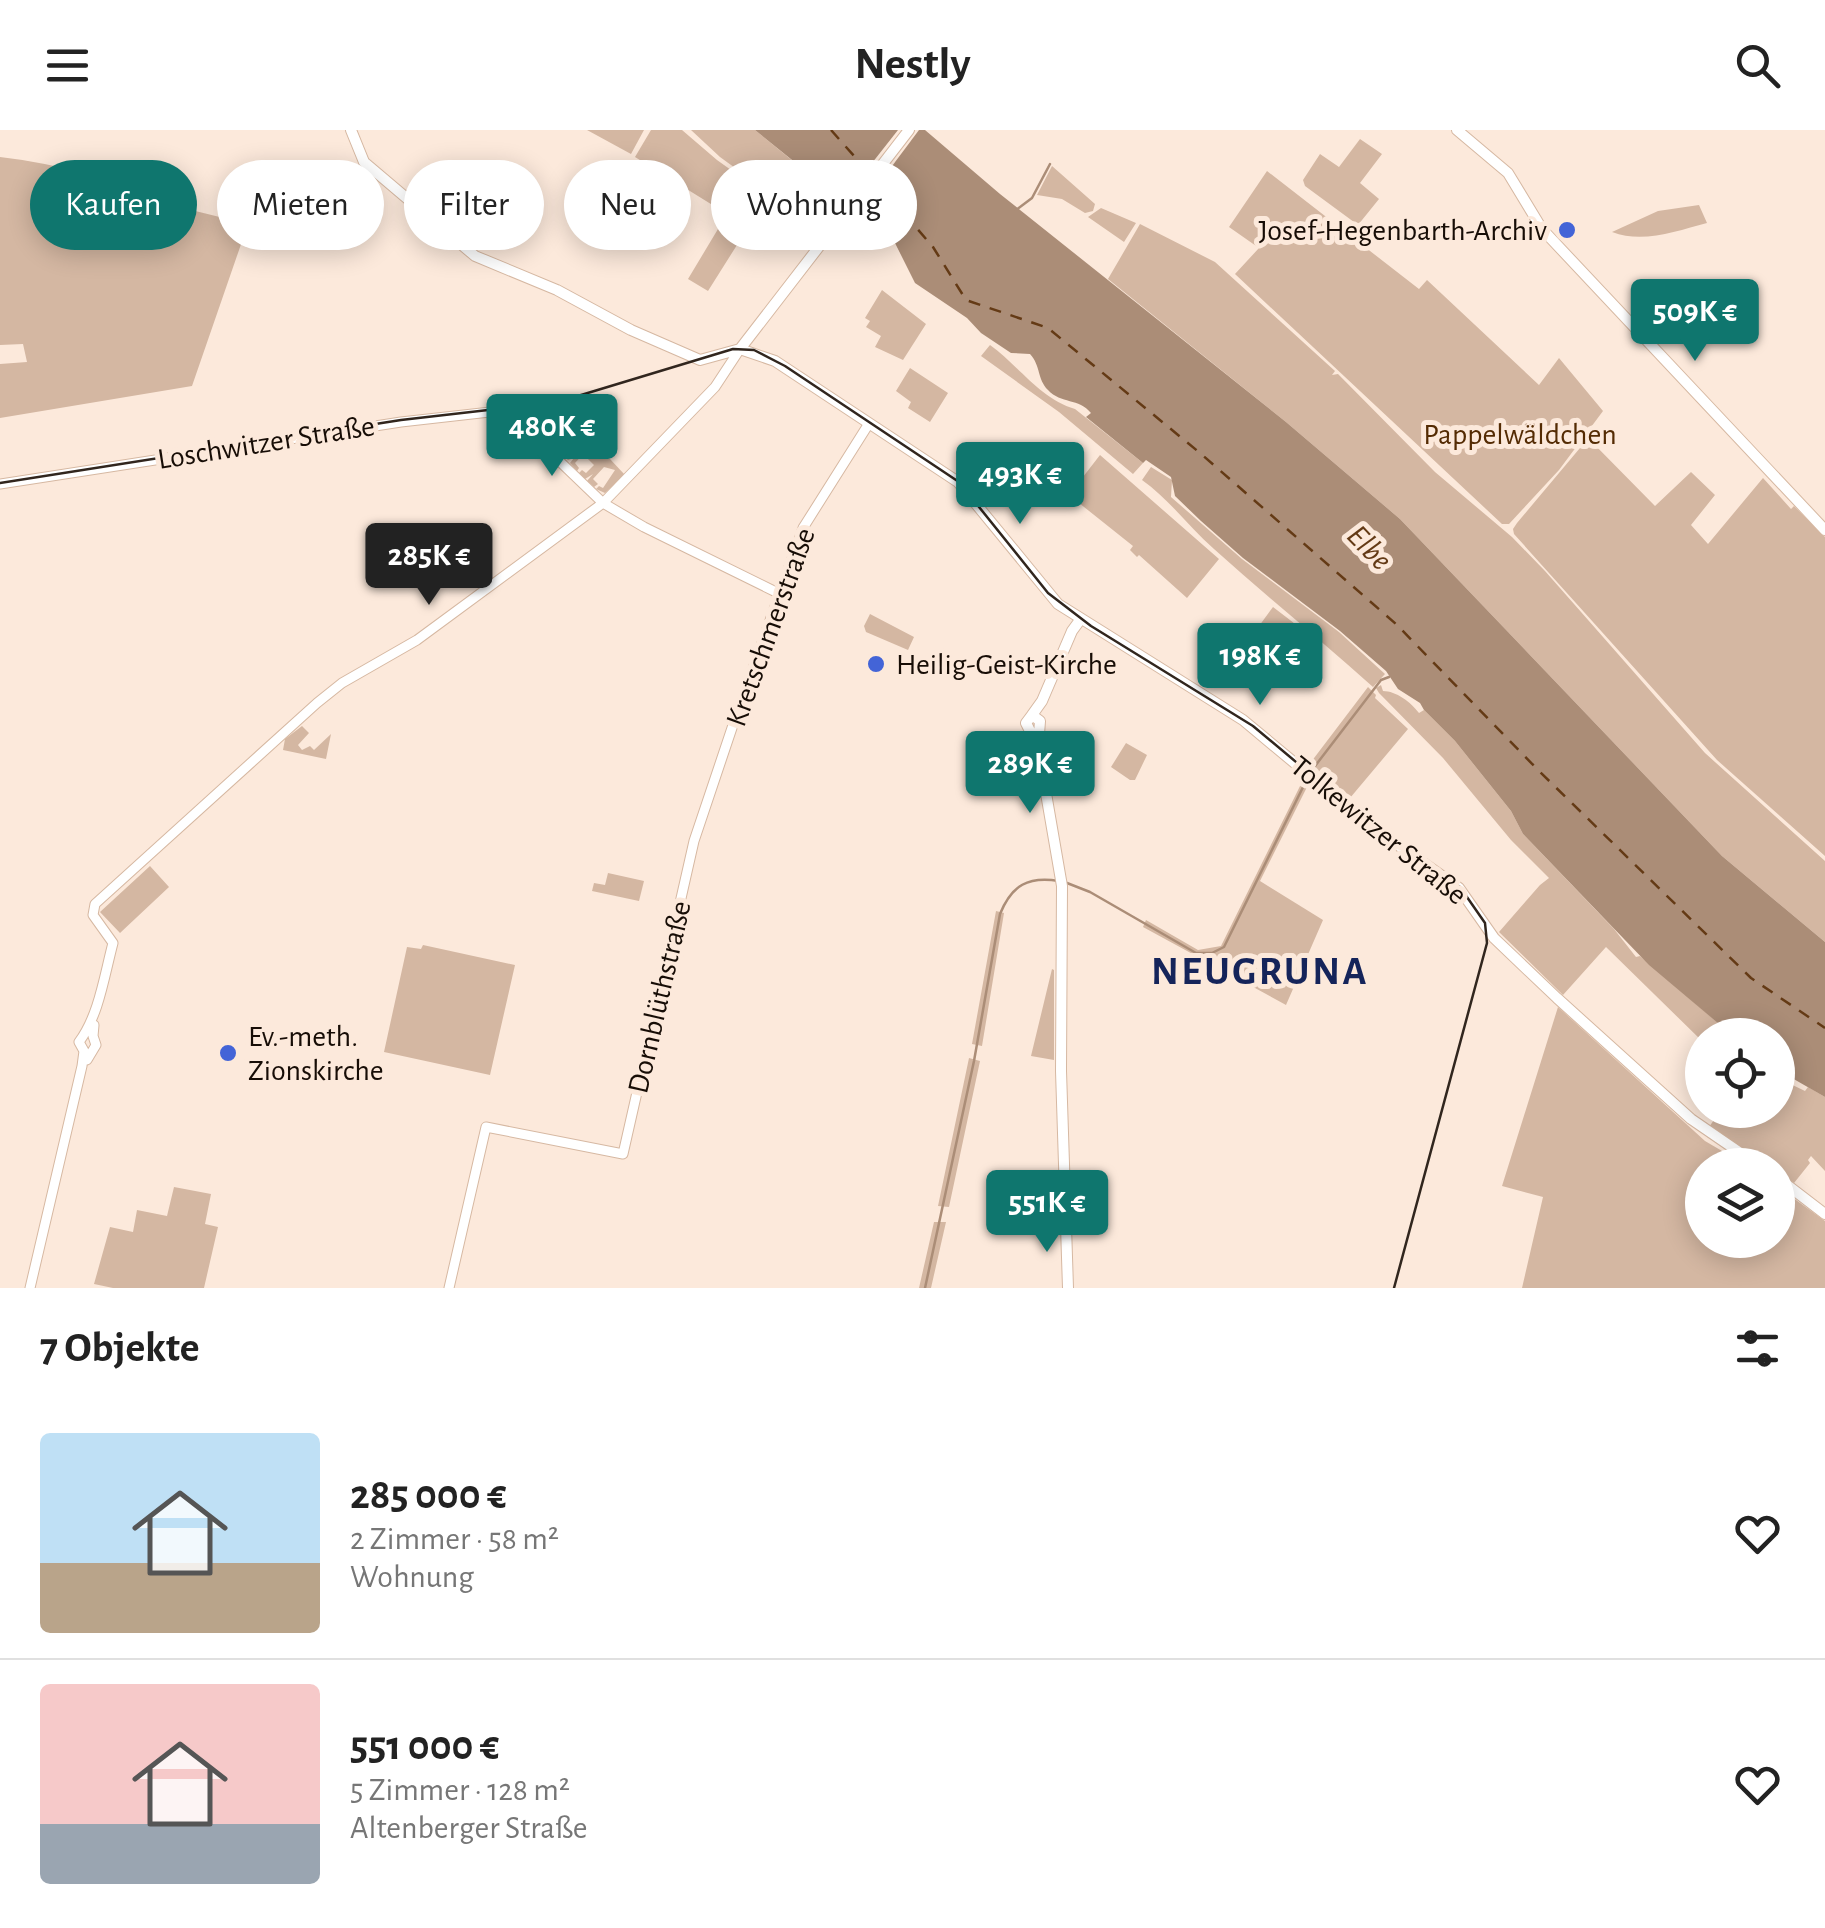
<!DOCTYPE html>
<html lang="de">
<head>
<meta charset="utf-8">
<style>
	:root { --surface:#fff; --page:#f2f2f2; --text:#222; --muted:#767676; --line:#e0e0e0; --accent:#0f766e }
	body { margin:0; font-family:"Alegreya Sans",sans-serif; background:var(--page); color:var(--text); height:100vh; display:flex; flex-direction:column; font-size:38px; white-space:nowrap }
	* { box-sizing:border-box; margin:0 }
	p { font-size:32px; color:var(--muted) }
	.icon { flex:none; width:55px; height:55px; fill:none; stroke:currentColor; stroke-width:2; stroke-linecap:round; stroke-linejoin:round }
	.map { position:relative; height:1158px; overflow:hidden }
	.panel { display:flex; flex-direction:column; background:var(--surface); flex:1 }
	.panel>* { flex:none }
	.hud { position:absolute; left:30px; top:30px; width:1000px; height:90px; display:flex; gap:20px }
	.tools { position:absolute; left:1685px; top:888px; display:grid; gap:20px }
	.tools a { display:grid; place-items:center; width:110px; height:110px; border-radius:50%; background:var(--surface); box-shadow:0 5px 25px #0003; font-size:50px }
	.price { position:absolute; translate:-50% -85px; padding:0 22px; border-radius:10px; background:var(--accent); color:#fff; font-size:32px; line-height:65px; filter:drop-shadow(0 2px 5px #0008) }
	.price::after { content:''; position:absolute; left:50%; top:60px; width:30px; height:22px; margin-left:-15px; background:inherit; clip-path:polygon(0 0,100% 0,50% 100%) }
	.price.current { background:#222; color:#fff }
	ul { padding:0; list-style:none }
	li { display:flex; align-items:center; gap:30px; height:250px; padding:0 40px }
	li+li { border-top:2px solid var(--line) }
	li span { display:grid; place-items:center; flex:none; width:280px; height:200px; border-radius:10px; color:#555 }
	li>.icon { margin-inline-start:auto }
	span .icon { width:120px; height:120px; fill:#fffc; stroke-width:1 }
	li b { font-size:42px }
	h2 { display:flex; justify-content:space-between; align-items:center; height:120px; padding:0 40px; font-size:42px }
	.chip { padding:0 35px; border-radius:45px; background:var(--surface); box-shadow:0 5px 25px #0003; font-size:35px; line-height:90px }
	.chip.current { background:var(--accent); color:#fff }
	header { display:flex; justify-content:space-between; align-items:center; height:130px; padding:0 40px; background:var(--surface); font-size:45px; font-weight:700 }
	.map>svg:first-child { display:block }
</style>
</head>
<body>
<header><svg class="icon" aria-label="menu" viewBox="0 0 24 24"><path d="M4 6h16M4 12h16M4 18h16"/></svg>Nestly<svg class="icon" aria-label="search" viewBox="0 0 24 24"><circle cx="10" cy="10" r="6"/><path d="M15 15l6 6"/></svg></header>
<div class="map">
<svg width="1825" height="1158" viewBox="0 0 1825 1158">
	<rect width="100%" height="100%" fill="#fce9db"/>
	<path fill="#d4b7a2" d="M587 0H644L631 24Z
		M651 0H682L717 30 759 60 755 69 759 73 742 107 708 161 688 149 727 84 635 27Z
		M691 0H755L849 77 826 104 720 27Z
		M1360 9 1382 24 1360 53 1379 69 1358 95 1305 56 1303 50 1320 24 1339 37Z
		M0 27C60 34 118 52 177 67L175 76 248 94 192 256 0 288V234L27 232 23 214 0 215Z
		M1052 36 1095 74 1093 81 1085 83 1062 69 1037 65Z
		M1267 41 1419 159 1427 150 1539 255 1559 228 1603 281 1559 340 1509 394H1502L1235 144 1259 118 1229 97Z
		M1699 75 1707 93C1676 101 1643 114 1612 102L1658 81Z
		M1101 78 1136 93 1124 112 1088 87Z
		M1140 94 1215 132 1335 241 1332 245 1338 244 1435 342 1512 407 1545 441 1705 623 1825 731V812L1722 726 1400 389 1286 292 1108 149Z
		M882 160 926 194 903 230 875 217 881 206 866 197 870 191 865 188Z
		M990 215C1018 235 1040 269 1075 279L1143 333 1133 344 1059 282 981 226Z
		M910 238 948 263 930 292 908 278 911 272 896 261Z
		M574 277 576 285 581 284 600 303 594 312 625 345 605 363 596 359 599 356 603 358 615 340 604 337 593 349 598 354 594 357 587 351 593 344 585 349 579 343 582 340 586 343 594 335 587 328 590 323 586 321 575 333 579 338 577 341 570 333 574 328 568 330 561 324 563 322 569 326 576 318 573 315 578 309 569 303 557 316 562 321 560 323 555 318 562 305 559 302 563 295 561 281Z
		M1590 310 1655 376 1691 342 1715 365 1691 395 1708 414 1763 348 1791 379 1794 376 1825 407V726L1717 630 1514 404 1513 399 1517 393 1585 312Z
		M1100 325 1219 429 1187 468 1139 425 1137 427 1130 420 1133 416 1069 365Z
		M1151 337 1172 350 1171 367 1242 429 1339 502 1385 544 1373 557C1321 510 1266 466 1214 419 1189 397 1169 369 1142 350Z
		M1273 477 1303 500 1304 506 1273 544 1243 518Z
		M870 484 914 507 908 520 866 502 864 496Z
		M1381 555 1383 561C1396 561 1411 572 1419 583L1424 580 1455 611 1511 681 1523 704 1614 799 1636 827 1640 826 1732 905H1702V911L1606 817 1563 865 1499 802 1540 755 1549 748 1511 710 1443 628 1379 563 1376 558Z
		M1368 557 1376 565 1375 568 1408 599 1350 668 1308 636Z
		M302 596 309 603 298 615 302 620 310 616 314 620 331 604 326 629 283 620 285 609Z
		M1126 613 1147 625 1135 650H1130L1111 637Z
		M1304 648 1309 653 1260 751 1323 790 1286 875 1143 797 1146 790 1198 820 1221 816Z
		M150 736 169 757 120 803 100 782Z
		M608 743 644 751 639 771 592 761 594 753 605 755Z
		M996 781 1004 783 982 916 972 914Z
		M423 815 515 835 490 945 384 922 407 817 421 819Z
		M1052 839 1054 840V930L1031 926Z
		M1558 877 1705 1011 1746 1035H1702V1110H1778V1057L1825 1091V1158H1522L1543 1067 1502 1056Z
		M969 928 980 931 949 1077 938 1076Z
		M1778 948 1805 961 1808 957 1825 967V1041L1811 1026 1808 1030 1810 1033 1794 1053 1778 1041V1035H1768L1709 997 1721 980H1778Z
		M174 1057 211 1064 205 1094 218 1097 204 1158H113L94 1154 110 1097 133 1102 137 1080 167 1086Z
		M934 1092H946L931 1158H919Z"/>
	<path fill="#ab8d77" d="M755 0H925L1000 64 1286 292 1400 389 1722 726 1825 812V967L1778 940V905H1732L1649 835 1523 704 1511 681 1455 611 1424 580 1420 573 1398 559 1386 541 1340 501 1243 428 1201 391 1175 366 1171 347 1146 330 1143 333 1086 287 1091 283C1079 268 1061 274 1048 260 1037 249 1041 236 1030 224L1011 223 981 203 967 188 915 153 895 113Z"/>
	<path fill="#fce9db" d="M898 0H919L854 87 839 75Z"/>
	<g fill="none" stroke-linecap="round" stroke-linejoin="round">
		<path stroke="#ab8d77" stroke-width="2.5" d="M1016 80 1032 68 1050 34
			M1312 640 1381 550 1389 547
			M1067 753 1090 762 1196 823H1212L1224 817 1308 647
			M925 1158 974 931 1000 784C1012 755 1028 746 1059 751"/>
		<path stroke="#643a15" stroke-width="2.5" stroke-dasharray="12 10" stroke-linecap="butt" d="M831 0 870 44
			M875 50 933 117 966 170 1048 198 1200 323 1396 494 1539 641 1751 848 1825 898"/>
		<defs>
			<path id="tertiary" d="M505 279 603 373 644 397 778 463
				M0 354 401 292 534 277 528 299
				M87 930 96 915 93 906 94 895
				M30 1158 82 936 84 921 79 912C99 885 104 847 113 813L93 785 95 774 317 573 342 553 417 510 603 373 715 257 740 219
				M449 1158 486 997 623 1024 694 711 737 583 803 398 868 295"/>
			<path id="secondary" d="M351 0 364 32 475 126 557 160 631 200 700 230 740 219 775 231 958 352 1058 474 1243 590 1368 694 1459 758 1494 808 1557 868 1691 989 1758 1035
				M1457 0 1508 43 1542 99 1825 400
				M740 219 909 0
				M1032 585 1042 571 1072 501 1080 490
				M1038 617 1040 591 1032 585 1026 593 1038 617 1062 756 1061 941 1068 1158
				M1778 1048 1825 1084"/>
		</defs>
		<use href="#tertiary" stroke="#d6b8a2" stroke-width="11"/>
		<use href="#secondary" stroke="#d6b8a2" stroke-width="12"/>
		<use href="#tertiary" stroke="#fff" stroke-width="9"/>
		<use href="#secondary" stroke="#fff" stroke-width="10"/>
		<path stroke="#31261e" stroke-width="2.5" d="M0 353 401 290 558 272 733 219 754 220 785 236 959 352 1048 463 1091 496 1253 596 1369 693 1460 757 1485 793 1487 813 1394 1158"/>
	</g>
	<g fill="#4364d7" stroke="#fce9db" stroke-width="4">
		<circle cx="1567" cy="100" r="10"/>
		<circle cx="876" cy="534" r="10"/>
		<circle cx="228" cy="923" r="10"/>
	</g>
	<g text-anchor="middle" stroke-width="10" stroke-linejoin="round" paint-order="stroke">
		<g font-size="30" fill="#170d06" stroke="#fce9db" text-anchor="start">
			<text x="1547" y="110" text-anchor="end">Josef-Hegenbarth-Archiv</text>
			<text x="896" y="544">Heilig-Geist-Kirche</text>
			<text x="248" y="916">Ev.-meth.<tspan x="248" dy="34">Zionskirche</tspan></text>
		</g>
		<g font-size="30" fill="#542b03" stroke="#fce9db">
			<text x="1520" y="314">Pappelwäldchen</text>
		</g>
		<g font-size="30" fill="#170d06" stroke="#fce9db">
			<text transform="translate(266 312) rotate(-9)" y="10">Loschwitzer Straße</text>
			<text transform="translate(770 497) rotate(-70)" y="10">Kretschmerstraße</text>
			<text transform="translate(1379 700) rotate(39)" y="10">Tolkewitzer Straße</text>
			<text transform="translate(659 867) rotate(-77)" y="10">Dornblüthstraße</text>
		</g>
		<g font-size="32" font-style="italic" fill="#643a15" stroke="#fce9db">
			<text transform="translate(1370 417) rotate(46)" y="11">Elbe</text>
		</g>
		<g font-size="40" font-weight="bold" letter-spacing="2.5" fill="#15245a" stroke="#fce9db">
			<text x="1260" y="854">NEUGRUNA</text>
		</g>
	</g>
</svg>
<div class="tools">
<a><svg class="icon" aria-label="locate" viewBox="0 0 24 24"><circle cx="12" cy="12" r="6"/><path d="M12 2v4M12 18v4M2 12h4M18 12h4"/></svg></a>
<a><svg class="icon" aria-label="layers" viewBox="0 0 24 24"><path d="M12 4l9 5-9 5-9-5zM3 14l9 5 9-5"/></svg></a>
</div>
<b class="price" style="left:1695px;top:234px">509K €</b>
<b class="price" style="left:552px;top:349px">480K €</b>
<b class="price" style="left:1020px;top:397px">493K €</b>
<b class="price current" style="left:429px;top:478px">285K €</b>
<b class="price" style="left:1260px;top:578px">198K €</b>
<b class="price" style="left:1030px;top:686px">289K €</b>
<b class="price" style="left:1047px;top:1125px">551K €</b>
<div class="hud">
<a class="chip current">Kaufen</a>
<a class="chip">Mieten</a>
<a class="chip">Filter</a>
<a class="chip">Neu</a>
<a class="chip">Wohnung</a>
</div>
</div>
<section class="panel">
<h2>7 Objekte<svg class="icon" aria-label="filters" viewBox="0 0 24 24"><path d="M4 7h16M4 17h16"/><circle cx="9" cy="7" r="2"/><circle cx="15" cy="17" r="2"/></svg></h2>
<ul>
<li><span style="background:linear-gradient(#bfe0f5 65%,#b9a48a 0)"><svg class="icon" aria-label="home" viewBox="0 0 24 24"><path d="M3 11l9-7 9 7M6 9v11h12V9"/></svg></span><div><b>285 000 €</b><p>2 Zimmer · 58 m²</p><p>Wohnung</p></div><svg class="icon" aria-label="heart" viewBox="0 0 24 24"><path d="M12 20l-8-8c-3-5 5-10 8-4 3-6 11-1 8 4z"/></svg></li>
<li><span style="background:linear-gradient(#f6c9c9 70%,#9aa5b1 0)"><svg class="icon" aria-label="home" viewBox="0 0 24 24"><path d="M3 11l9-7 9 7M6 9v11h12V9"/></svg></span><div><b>551 000 €</b><p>5 Zimmer · 128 m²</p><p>Altenberger Straße</p></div><svg class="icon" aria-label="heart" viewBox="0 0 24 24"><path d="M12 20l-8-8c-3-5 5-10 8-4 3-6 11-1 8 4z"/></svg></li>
</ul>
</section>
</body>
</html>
